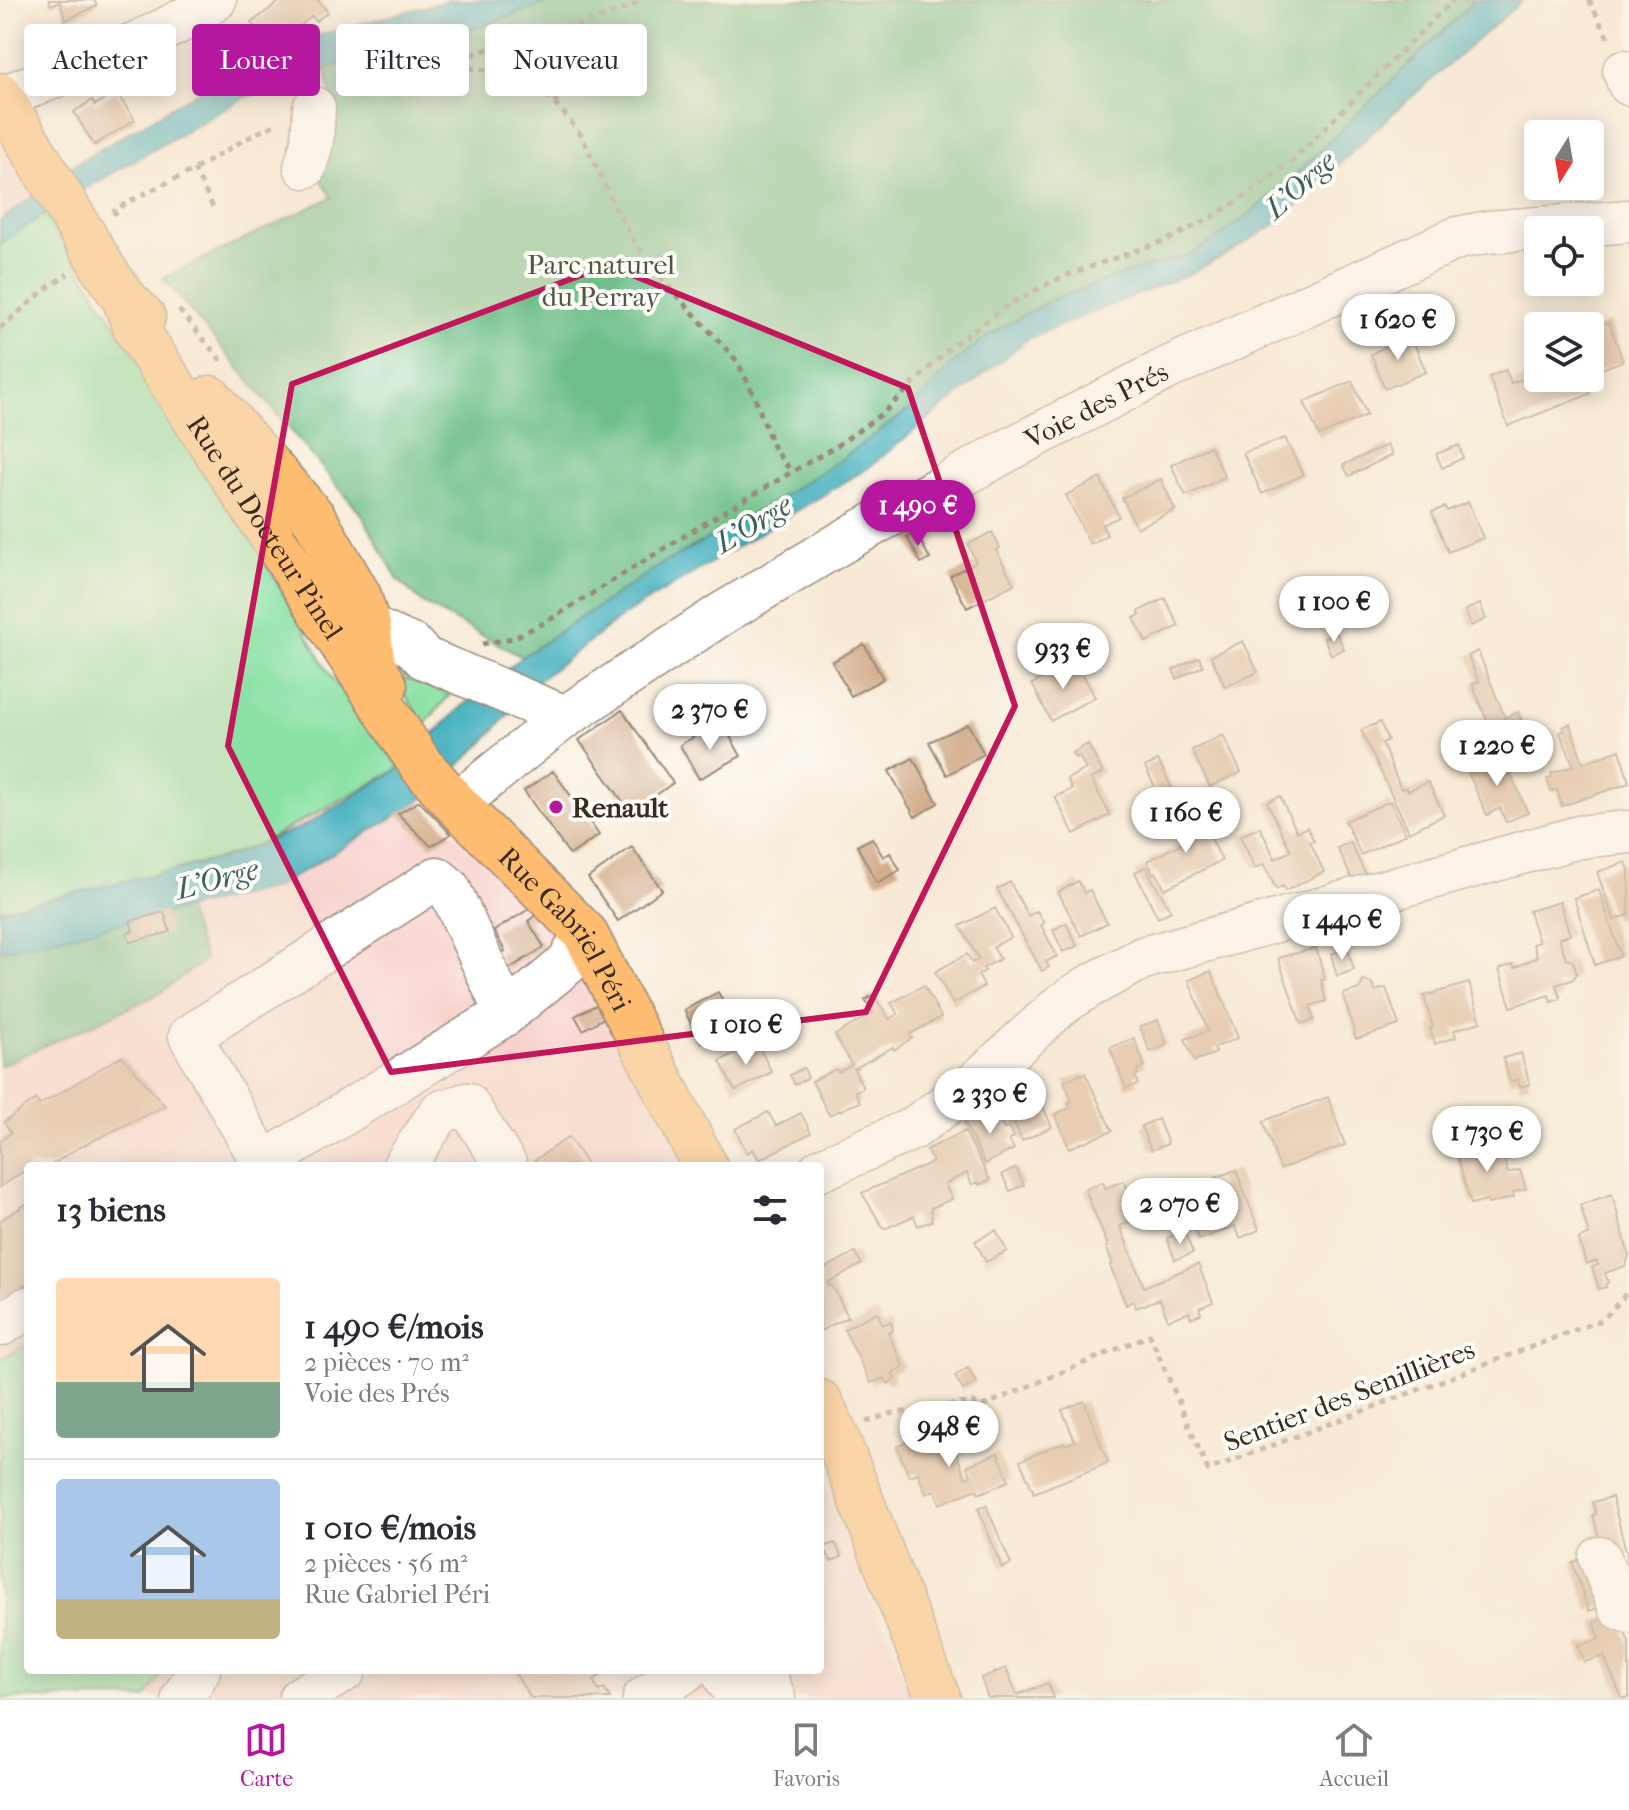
<!DOCTYPE html>
<html lang="fr">
<head>
<meta charset="utf-8">
<style>
	:root { --surface:#fff; --page:#f7f7f7; --text:#2b2b33; --muted:#7c7c81; --line:#e1e1e2; --accent:#b5179e }
	body { margin:0; font-family:"IM FELL French Canon",serif; background:var(--page); color:var(--text); height:100vh; display:flex; flex-direction:column; font-size:30px; white-space:nowrap }
	* { box-sizing:border-box; margin:0 }
	p { font-size:26px; color:var(--muted) }
	.icon { flex:none; width:44px; height:44px; fill:none; stroke:currentColor; stroke-width:2; stroke-linecap:round; stroke-linejoin:round }
	.map { position:relative; flex:1; overflow:hidden }
	.side { position:absolute; left:24px; top:1162px; width:800px; height:512px; display:flex; flex-direction:column; background:var(--surface); border-radius:8px; box-shadow:0 4px 20px #0003 }
	.side>* { flex:none }
	.banner { position:absolute; left:24px; top:24px; width:800px; height:72px; display:flex; gap:16px }
	.needle { width:52px; rotate:191deg }
	.controls { position:absolute; left:1524px; top:120px; display:grid; gap:16px }
	.controls a { display:grid; place-items:center; width:80px; height:80px; border-radius:8px; background:var(--surface); box-shadow:0 4px 20px #0003; font-size:40px }
	.price { position:absolute; translate:-50% -68px; padding:0 18px; border-radius:28px; background:#fff; color:#222; font-size:26px; line-height:52px; filter:drop-shadow(0 2px 4px #0008) }
	.price::after { content:''; position:absolute; left:50%; top:48px; width:24px; height:18px; margin-left:-12px; background:inherit; clip-path:polygon(0 0,100% 0,50% 100%) }
	.price.on { background:var(--accent); color:#fff }
	ul { padding:0; list-style:none }
	li { display:flex; align-items:center; gap:24px; height:200px; padding:0 32px }
	li+li { border-top:2px solid var(--line) }
	li span { display:grid; place-items:center; flex:none; width:224px; height:160px; border-radius:8px; color:#555 }
	li>.icon { margin-inline-start:auto }
	span .icon { width:96px; height:96px; fill:#fffc; stroke-width:1 }
	li b { font-size:34px }
	h2 { display:flex; justify-content:space-between; align-items:center; height:96px; padding:0 32px; font-size:34px }
	.chip { padding:0 28px; border-radius:8px; background:var(--surface); box-shadow:0 4px 20px #0003; font-size:28px; line-height:72px }
	.chip.on { background:var(--accent); color:#fff }
	.tab-bar { display:flex; justify-content:space-around; align-items:center; height:112px; border-top:2px solid var(--line); background:var(--surface); font-size:22px; color:var(--muted) }
	.tab-bar a { display:grid; justify-items:center; gap:4px }
	.tab-bar .on { color:var(--accent) }
	.map>svg:first-child { display:block }
</style>
</head>
<body>
<div class="map">
<svg width="1629" height="1698" viewBox="0 0 1629 1698">
	<rect width="100%" height="100%" fill="#fdfcf7"/>
	<filter id="ink" filterUnits="userSpaceOnUse"><feTurbulence type="fractalNoise" baseFrequency=".0125" numOctaves="2"/><feDisplacementMap in="SourceGraphic" scale="16" xChannelSelector="R" yChannelSelector="G"/><feConvolveMatrix kernelMatrix="1 2 1 2 8 2 1 2 1" color-interpolation-filters="sRGB"/></filter>
	<filter id="wash" filterUnits="userSpaceOnUse"><feTurbulence type="fractalNoise" baseFrequency=".006" numOctaves="4" result="noise"/><feDisplacementMap in="SourceGraphic" scale="32" xChannelSelector="R" yChannelSelector="G"/><feGaussianBlur stdDeviation="1.8" result="paint"/><feColorMatrix in="noise" values="0 0 0 0 0 0 0 0 0 0 0 0 0 0 0 0 0 1.4 0 .05"/><feComposite in="paint" operator="in"/></filter>
	<g filter="url(#wash)">
		<rect width="100%" height="100%" fill="#f7e9d6"/>
		<path fill="#f7d0cc" d="M0 142 33 194 0 221Z
			M400 768 419 802 575 948 689 1166H28V1670H820V1478L913 1698H0V910L162 873 246 851Z"/>
		<path fill="#8ae1a4" stroke="#628661" stroke-width="2" d="M45 214 263 557 333 680 400 768 246 851 162 873 0 910V244Z
			M392 674 450 694 424 725Z
			M28 1344V1670H164L146 1698H0V1360Z"/>
		<path fill="#6fbf8a" stroke="#557454" stroke-width="2" d="M555 0H1475L1297 173 1245 218 1214 240 1189 255 1114 277 1051 300 989 335 956 361 910 409 839 461 760 510 662 564 522 657 424 604 398 580 362 515 163 278 332 197 317 173 335 113 325 68 471 30Z
			M162 873 186 908 205 960 157 995 0 1066V910Z"/>
		<path fill="#40aebd" stroke="#3e6c6e" stroke-width="2" d="M449 0H555L473 29 325 68 244 98 78 193 0 244V221L72 166 236 69 323 34Z
			M1475 0H1523L1393 113 1279 222 1224 256 1189 274 1029 338 868 468 624 615 539 680 480 746 420 801 275 888 0 951V910L221 859 304 826 400 768 457 711 522 657 662 564 760 510 839 461 910 409 956 361 989 335 1051 300 1114 277 1189 255 1214 240 1245 218 1297 173Z"/>
		<g id="blocks">
			<path fill="#d3ac8b" d="M49 0H94L97 6 66 20 60 2 51 5Z
				M278 0H318L328 12 316 21 312 16 287 37 284 33 270 44 251 23 279 2Z
				M116 92 135 120 94 145 74 112 92 100 95 105Z
				M1609 322 1623 361 1590 373V329Z
				M1410 334 1426 372 1385 389 1371 354Z
				M1506 370 1511 383 1538 374V378H1584L1590 394 1508 426 1489 377Z
				M1352 381 1367 415 1319 436 1304 402Z
				M1285 438 1303 475 1262 494 1243 453Z
				M1387 445 1392 455 1349 476 1343 465Z
				M1459 445 1463 458 1442 468 1436 454Z
				M1210 446 1225 477 1186 496 1171 465Z
				M1100 478 1119 517 1102 525 1107 535 1090 544 1066 495Z
				M1161 479 1175 510 1137 528 1122 498Z
				M1468 502 1483 538 1448 552 1432 512 1445 507 1447 511Z
				M916 532 930 559 921 563 907 537Z
				M992 532 1000 548 996 550 1014 584 967 608 950 576 976 562 968 544Z
				M1165 598 1179 626 1146 642 1134 618 1140 615 1139 611Z
				M1480 604 1486 619 1471 626 1465 610Z
				M1336 632 1344 649 1331 655 1324 638Z
				M1243 641 1258 672 1225 687 1211 656Z
				M864 644 883 679 851 696 832 662Z
				M1478 651 1505 718 1518 712 1527 734 1514 739 1509 726 1492 732 1472 684 1479 682 1468 656Z
				M1199 657 1203 666 1177 679 1173 670Z
				M1073 663 1078 665 1095 697 1051 721 1032 684Z
				M622 710 673 783 631 813 579 740Z
				M1380 722 1388 740 1382 743 1401 789 1406 787 1408 791 1428 782 1444 815 1409 832 1361 730Z
				M968 724 984 754 947 775 929 742Z
				M1570 724 1583 763 1620 750 1629 783 1562 806 1557 790 1551 791 1547 779 1552 777 1551 773 1574 766 1560 733 1565 730 1563 727Z
				M724 726 741 756 699 779 680 745 699 734 702 738Z
				M1223 735 1241 772 1210 787 1192 750Z
				M1088 744 1103 773 1091 779 1110 815 1074 834 1055 797 1072 789 1067 779 1086 769 1079 756 1075 758 1072 753Z
				M1501 753 1528 813 1506 822 1500 808 1487 815 1466 768Z
				M913 758 938 803 915 817 889 771Z
				M1158 760 1172 788 1159 795 1145 767Z
				M553 771 599 835 570 855 524 791Z
				M1280 796 1297 832 1307 827 1314 841 1310 842 1324 872 1285 891 1283 886 1276 889 1264 864 1255 868 1240 836 1260 827 1275 859 1291 851 1267 802Z
				M419 801 451 834 431 846 398 814Z
				M1390 801 1406 834 1361 855 1345 821Z
				M1200 817 1222 860 1165 889 1156 872 1153 874 1147 861 1183 843 1177 829Z
				M872 838 883 857 890 853 900 870 877 883 857 846Z
				M1350 842 1368 879 1354 883 1337 848Z
				M632 847 662 890 618 921 588 878Z
				M1626 862 1629 870V915L1614 920 1597 872Z
				M1145 867 1171 911 1158 918 1135 872Z
				M1078 881 1084 893 1090 890 1107 923 1081 936 1058 892Z
				M1010 882 1028 916 1037 911 1044 923 1041 925 1057 956 1046 962 1049 967 1042 971 997 889Z
				M1599 890 1621 956 1595 965 1574 898Z
				M1560 902 1570 935 1559 938 1566 959 1573 961 1577 974 1572 980 1556 985 1561 999 1551 1002 1549 995 1511 1007 1499 969 1513 964 1514 968 1537 957 1533 944 1539 942 1529 911Z
				M995 908 1011 937 993 947 1000 959 983 968 985 971 978 975 984 986 953 1004 935 972 967 954 972 963 979 959 960 926Z
				M529 909 536 915 528 921 544 947 507 970 498 955 505 951 494 931Z
				M164 912 170 932 130 942 127 933 133 931 130 921Z
				M1066 923 1077 946 1063 952 1053 930Z
				M1316 948 1325 979 1321 980 1326 1001 1310 1006 1314 1020 1301 1024 1278 958Z
				M1348 949 1354 970 1337 976 1331 954Z
				M1211 971 1238 1038 1214 1048 1216 1053 1194 1061 1185 1039 1208 1031 1189 980Z
				M1364 980 1373 985 1375 991 1386 988 1399 1025 1356 1039 1343 994 1359 989Z
				M1469 983 1481 1022 1454 1030 1456 1037 1435 1044 1430 1028 1433 1027 1424 996Z
				M924 985 941 1017 910 1034 912 1038 894 1050 893 1047 854 1069 863 1088 855 1091 860 1102 829 1115 812 1081 836 1069 838 1072 852 1065 835 1035 873 1013 865 1000 874 995 889 1019 898 1014 891 1003Z
				M718 992 735 1026 701 1043 684 1010Z
				M596 1005 604 1018 583 1030 575 1016Z
				M1158 1020 1167 1045 1150 1052 1140 1027Z
				M1134 1038 1145 1066 1137 1070 1138 1074 1135 1075 1138 1084 1126 1088 1110 1048Z
				M756 1042 772 1072 735 1091 720 1061Z
				M1521 1053 1530 1084 1520 1087 1518 1079 1510 1082 1503 1058Z
				M122 1056 165 1106 78 1148 50 1166H28V1177L24 1171 0 1187V1141L11 1133 4 1122 36 1099 39 1105Z
				M804 1068 808 1078 795 1085 790 1075Z
				M1085 1073 1112 1131 1069 1148 1055 1114 1070 1108 1068 1103 1072 1101 1064 1081Z
				M1036 1091 1052 1127 1022 1141 1006 1104Z
				M1328 1097 1345 1145 1280 1169 1263 1121Z
				M993 1108 1004 1129 1009 1127 1014 1137 1009 1140 1014 1149 985 1164 964 1122Z
				M768 1112 776 1126 801 1113 811 1133 759 1160 753 1149 747 1153 735 1129Z
				M1158 1119 1168 1144 1151 1150 1141 1126Z
				M965 1131 990 1180 979 1185 978 1182 972 1185 967 1173 945 1184 952 1199 931 1208 932 1221 918 1226 914 1216 884 1229 862 1193 933 1162 926 1150Z
				M569 1137 588 1166H526Z
				M1470 1139 1475 1157 1484 1154 1482 1149 1499 1144 1508 1173 1520 1170 1526 1189 1513 1192 1514 1197 1488 1204 1487 1200 1471 1204 1453 1143Z
				M1016 1168 1024 1185 1010 1191 1002 1174Z
				M1236 1170 1259 1230 1240 1238 1235 1226 1199 1240 1184 1202 1221 1188 1216 1177Z
				M1124 1181 1129 1193 1149 1186 1159 1210 1120 1226 1144 1287 1198 1264 1213 1302 1199 1308 1201 1314 1191 1318 1189 1312 1168 1320 1160 1299 1136 1308 1133 1301 1126 1305 1110 1265 1113 1264 1106 1247 1108 1246 1085 1189 1103 1182 1105 1188Z
				M1612 1194 1629 1256 1625 1266 1605 1273 1608 1282 1605 1284 1606 1287 1599 1289 1592 1267 1598 1265 1597 1261 1586 1264 1579 1239 1589 1234 1580 1205Z
				M28 1203V1283L0 1301V1221Z
				M996 1230 1007 1251 986 1262 975 1241Z
				M1184 1231 1193 1253 1175 1260 1167 1238Z
				M855 1252 862 1264 827 1283 829 1286 832 1285 848 1317 820 1331V1271Z
				M877 1312 883 1325 889 1322 892 1324 893 1331 888 1333 904 1367 892 1373 895 1378 889 1384 883 1378 871 1383 844 1329Z
				M968 1368 976 1382 963 1390 955 1376Z
				M1084 1401 1108 1463 1034 1493 1020 1461 1064 1442 1065 1445 1075 1441 1062 1410Z
				M936 1431 943 1449 953 1445 966 1478 971 1476 967 1466 998 1453 1009 1481 979 1494 977 1489 940 1504 935 1490 926 1494 918 1473 909 1476 897 1446Z
				M1612 1497 1629 1563V1604L1602 1549 1593 1515 1596 1514 1593 1502Z
				M986 1505 1011 1564 1002 1568 978 1508Z
				M835 1543 842 1557 831 1561 824 1547Z
				M1594 1556 1613 1603 1589 1611 1572 1562Z
				M1617 1613 1629 1642V1698H1622L1604 1656 1584 1662 1578 1645 1600 1639 1594 1622Z
				M1006 1668 1017 1695 1048 1683 1054 1698H988L981 1678Z
				M513 1670H610L593 1680 599 1691 604 1688 610 1698H531Z"/>
		</g>
	</g>
	<g filter="url(#ink)">
		<use href="#blocks" fill-opacity="0" stroke="#998a7a" stroke-width="2"/>
		<g fill="none" stroke-linecap="round" stroke-linejoin="round">
			<defs>
				<g id="minor">
					<path d="M1624 71 1629 84"/>
					<path d="M2 98C74 67 150 44 215 0"/>
					<path d="M305 167 312 143 314 108"/>
					<path d="M368 626 413 646 424 658 553 712 562 719"/>
					<path id="s1" d="M456 804 562 719 723 613 856 534 1012 448 1168 368 1457 238 1488 232 1629 221"/>
					<path d="M263 1163 190 1036 437 878 449 888 506 1014"/>
					<path d="M259 1166 506 1014 568 963 585 933"/>
					<path d="M404 1166 440 1112 467 1104 506 1166"/>
					<path d="M820 1170 914 1128 973 1085 1061 1005 1088 987 1143 958 1579 837 1629 832"/>
					<path d="M0 1325 28 1308"/>
					<path d="M1600 1558 1620 1608 1629 1612"/>
					<path d="M721 1670 738 1698"/>
					<path d="M763 1670 774 1698"/>
					<path d="M183 1698 199 1670"/>
					<path d="M300 1698 345 1670"/>
					<path d="M644 1698 687 1670"/>
				</g>
				<g id="major">
					<path d="M0 95 104 269 124 298 143 317"/>
					<path id="s2" d="M124 298 136 329 421 765 456 804 585 933 705 1166"/>
					<path d="M210 398 314 518 359 596 368 626 373 665 385 686"/>
					<path d="M820 1402 835 1433 938 1698"/>
				</g>
			</defs>
			<use href="#minor" stroke="#998a7a" stroke-width="45"/>
			<use href="#major" stroke="#998a7a" stroke-width="47"/>
			<path stroke="#998a7a" stroke-width="5" stroke-dasharray="6 6" stroke-linecap="butt" d="M1589 0 1610 42
				M445 65 511 73 540 89 562 111 581 135 622 221 649 265 737 361 754 395 774 449 792 472
				M346 96 494 47 585 23 628 8 641 0
				M557 103C541 77 559 43 581 26
				M194 169 215 211
				M116 215 114 211C139 194 167 184 193 170 222 154 247 136 277 124
				M179 310 224 364
				M0 328 51 285 68 274
				M482 644 513 638 546 622 715 517 838 445 883 413 953 345 1011 303 1062 277 1169 239 1214 216 1251 192 1292 161 1453 0
				M866 1422 889 1414 972 1402 980 1407 1150 1335 1208 1470 1604 1319 1629 1290"/>
			<use href="#minor" stroke="#fff" stroke-width="42"/>
			<use href="#major" stroke="#fdbc6f" stroke-width="44"/>
		</g>
	</g>
	<path d="M0 0H1629V1698H0ZM608 265 908 388 1015 706 866 1012 391 1072 228 746 292 384Z" fill="#f7e9d6" fill-opacity=".55" fill-rule="evenodd"/>
	<path fill="none" stroke="#c2185b" stroke-width="6" stroke-linejoin="round" d="M608 265 908 388 1015 706 866 1012 391 1072 228 746 292 384Z"/>
	<circle fill="#b5179e" stroke="#fdfcf7" stroke-width="3" cx="556" cy="807" r="8"/>
	<g text-anchor="middle" stroke-width="8" stroke-linejoin="round" paint-order="stroke">
		<g font-size="28" fill="#4f5840" stroke="#fdfcf7">
			<text x="601" y="274">Parc naturel<tspan x="601" dy="32">du Perray</tspan></text>
		</g>
		<g font-size="28" fill="#3b2a1e" stroke="#fdfcf7">
			<text dy="10" stroke="none"><textPath href="#s1" startOffset="756">Voie des Prés</textPath></text>
			<text dy="10" stroke="none"><textPath href="#s2" startOffset="270">Rue du Docteur Pinel</textPath></text>
			<text dy="10" stroke="none"><textPath href="#s2" startOffset="774">Rue Gabriel Péri</textPath></text>
			<text transform="translate(1349 1395) rotate(-21)" y="10">Sentier des Senillières</text>
		</g>
		<g font-size="28" font-weight="bold" fill="#3b2a1e" stroke="#fdfcf7" text-anchor="start">
			<text x="572" y="817">Renault</text>
		</g>
		<g font-size="30" font-style="italic" fill="#3d5f5e" stroke="#fdfcf7">
			<text transform="translate(1300 185) rotate(-42)" y="10">L'Orge</text>
			<text transform="translate(753 524) rotate(-31)" y="10">L'Orge</text>
			<text transform="translate(217 879) rotate(-15)" y="10">L'Orge</text>
		</g>
	</g>
</svg>
<div class="controls">
<a><svg class="needle" viewBox="-14 -14 28 28"><path d="M0-13l5 13h-10z" fill="#e53935"/><path d="M0 13l5-13h-10z" fill="#7c7c81"/></svg></a>
<a><svg class="icon" aria-label="locate" viewBox="0 0 24 24"><circle cx="12" cy="12" r="6"/><path d="M12 2v4M12 18v4M2 12h4M18 12h4"/></svg></a>
<a><svg class="icon" aria-label="layers" viewBox="0 0 24 24"><path d="M12 4l9 5-9 5-9-5zM3 14l9 5 9-5"/></svg></a>
</div>
<b class="price" style="left:1398px;top:362px">1 620 €</b>
<b class="price on" style="left:918px;top:548px">1 490 €</b>
<b class="price" style="left:1334px;top:644px">1 100 €</b>
<b class="price" style="left:1063px;top:691px">933 €</b>
<b class="price" style="left:710px;top:752px">2 370 €</b>
<b class="price" style="left:1497px;top:788px">1 220 €</b>
<b class="price" style="left:1186px;top:855px">1 160 €</b>
<b class="price" style="left:1342px;top:962px">1 440 €</b>
<b class="price" style="left:746px;top:1067px">1 010 €</b>
<b class="price" style="left:990px;top:1136px">2 330 €</b>
<b class="price" style="left:1487px;top:1174px">1 730 €</b>
<b class="price" style="left:1180px;top:1246px">2 070 €</b>
<b class="price" style="left:949px;top:1469px">948 €</b>
<div class="banner">
<a class="chip">Acheter</a>
<a class="chip on">Louer</a>
<a class="chip">Filtres</a>
<a class="chip">Nouveau</a>
</div>
<section class="side">
<h2>13 biens<svg class="icon" aria-label="filters" viewBox="0 0 24 24"><path d="M4 7h16M4 17h16"/><circle cx="9" cy="7" r="2"/><circle cx="15" cy="17" r="2"/></svg></h2>
<ul>
<li><span style="background:linear-gradient(#ffd9b3 65%,#7fa58c 0)"><svg class="icon" aria-label="home" viewBox="0 0 24 24"><path d="M3 11l9-7 9 7M6 9v11h12V9"/></svg></span><div><b>1 490 €/mois</b><p>2 pièces · 70 m²</p><p>Voie des Prés</p></div></li>
<li><span style="background:linear-gradient(#a9c7e8 75%,#c2b280 0)"><svg class="icon" aria-label="home" viewBox="0 0 24 24"><path d="M3 11l9-7 9 7M6 9v11h12V9"/></svg></span><div><b>1 010 €/mois</b><p>2 pièces · 56 m²</p><p>Rue Gabriel Péri</p></div></li>
</ul>
</section>
</div>
<nav class="tab-bar">
<a class="on"><svg class="icon" aria-label="map" viewBox="0 0 24 24"><path d="M3 6l6-2 6 2 6-2v14l-6 2-6-2-6 2zM9 4v14M15 6v14"/></svg>Carte</a>
<a><svg class="icon" aria-label="saved" viewBox="0 0 24 24"><path d="M7 4h10v16l-5-4-5 4z"/></svg>Favoris</a>
<a><svg class="icon" aria-label="home" viewBox="0 0 24 24"><path d="M3 11l9-7 9 7M6 9v11h12V9"/></svg>Accueil</a>
</nav>
</body>
</html>
